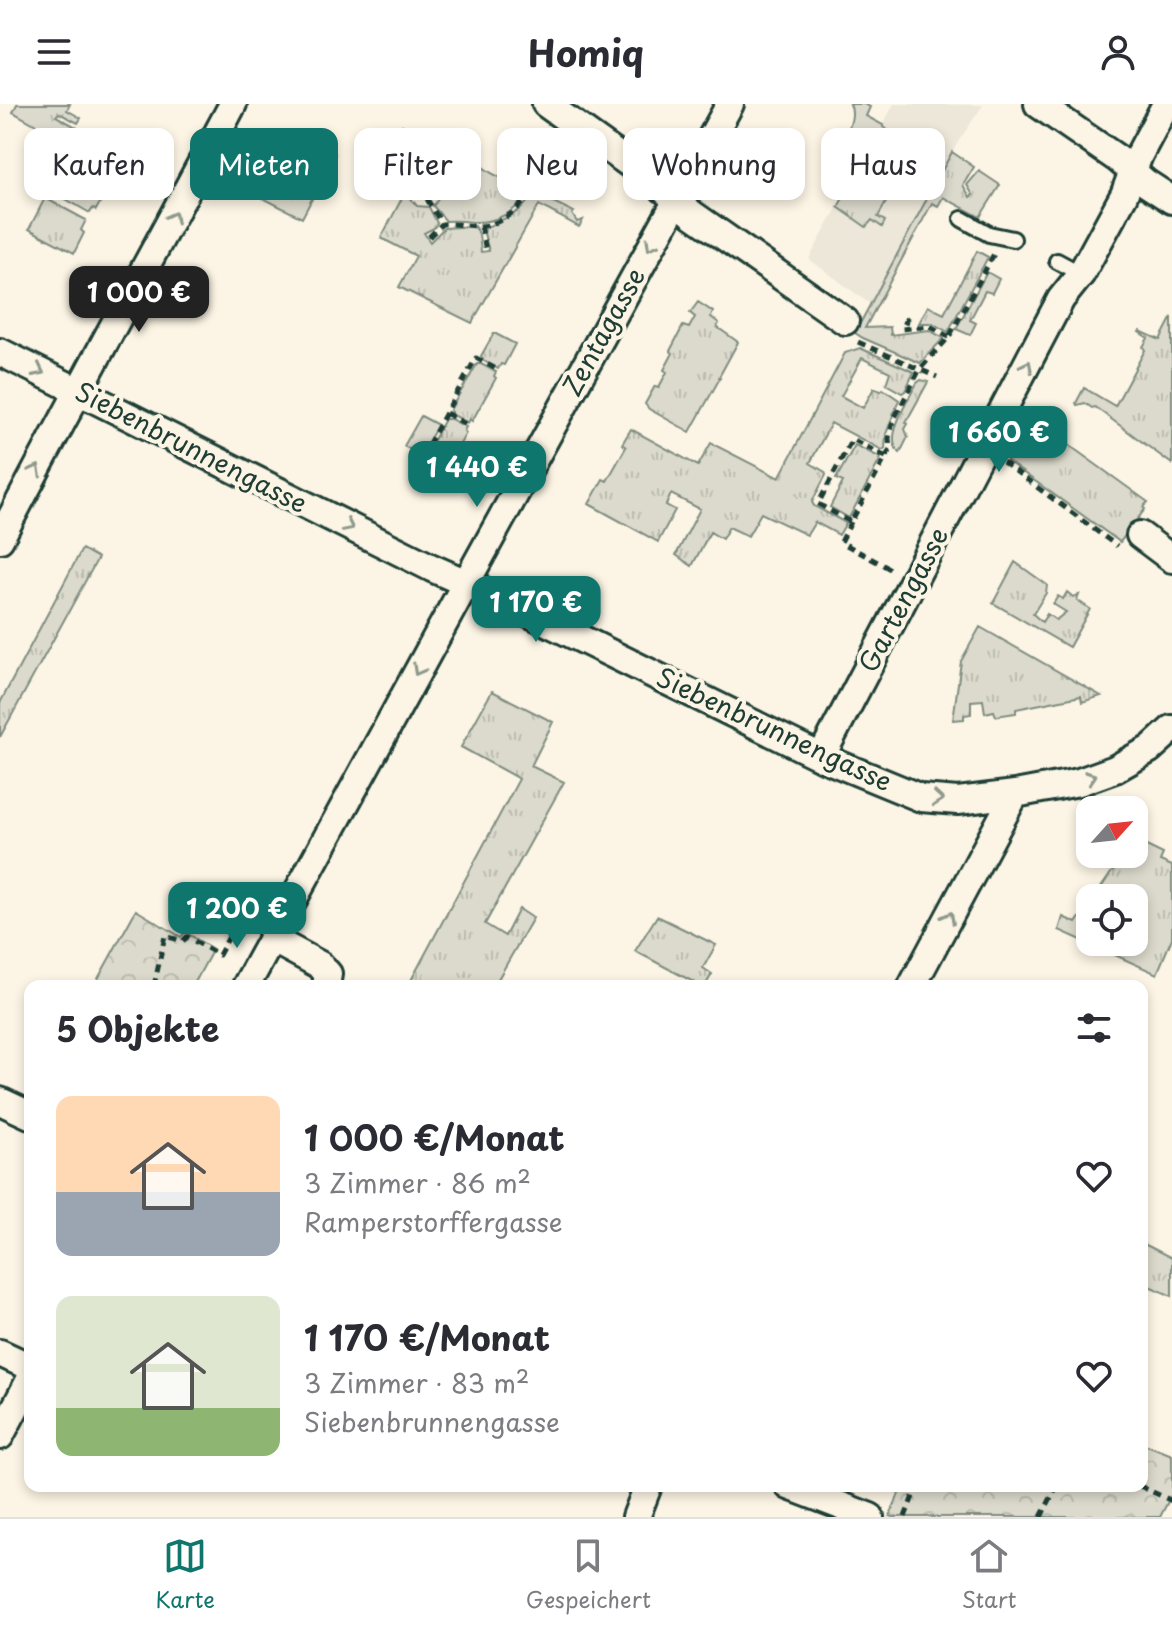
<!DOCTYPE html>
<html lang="de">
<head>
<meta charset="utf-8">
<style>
	:root { --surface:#fff; --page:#f7f7f7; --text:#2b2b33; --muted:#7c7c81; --line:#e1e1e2; --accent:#0f766e }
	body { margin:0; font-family:"Playpen Sans",sans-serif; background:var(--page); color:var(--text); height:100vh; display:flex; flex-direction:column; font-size:30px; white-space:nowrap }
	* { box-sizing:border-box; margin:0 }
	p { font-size:26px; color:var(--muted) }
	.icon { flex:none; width:44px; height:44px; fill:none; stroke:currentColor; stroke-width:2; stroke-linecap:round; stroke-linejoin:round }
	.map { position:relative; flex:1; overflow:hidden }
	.drawer { position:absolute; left:24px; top:876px; width:1124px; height:512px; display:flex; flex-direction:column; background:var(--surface); border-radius:16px; box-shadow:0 4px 12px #0003 }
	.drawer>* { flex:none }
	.banner { position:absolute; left:24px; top:24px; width:1124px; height:72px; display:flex; gap:16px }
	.needle { width:52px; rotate:63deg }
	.controls { position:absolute; left:1076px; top:692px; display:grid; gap:16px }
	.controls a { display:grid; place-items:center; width:72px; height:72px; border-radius:16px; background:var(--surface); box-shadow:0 4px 12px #0003; font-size:40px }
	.price { position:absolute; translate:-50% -68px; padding:0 18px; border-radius:16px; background:var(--accent); color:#fff; font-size:26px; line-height:52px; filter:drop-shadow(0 2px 4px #0008) }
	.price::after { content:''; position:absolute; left:50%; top:48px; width:24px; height:18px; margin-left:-12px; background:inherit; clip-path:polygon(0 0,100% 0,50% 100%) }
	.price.active { background:#222; color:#fff }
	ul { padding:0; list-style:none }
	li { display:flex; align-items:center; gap:24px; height:200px; padding:0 32px }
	li span { display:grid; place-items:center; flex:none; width:224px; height:160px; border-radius:16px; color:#555 }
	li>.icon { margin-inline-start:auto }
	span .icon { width:96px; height:96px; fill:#fffc; stroke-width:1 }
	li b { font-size:34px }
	h2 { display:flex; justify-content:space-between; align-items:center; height:96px; padding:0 32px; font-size:34px }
	.tag { padding:0 28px; border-radius:16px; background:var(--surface); box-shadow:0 4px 12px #0003; font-size:28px; line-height:72px }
	.tag.active { background:var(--accent); color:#fff }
	header { display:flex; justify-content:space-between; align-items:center; height:104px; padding:0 32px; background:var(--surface); font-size:36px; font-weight:700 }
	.tabs { display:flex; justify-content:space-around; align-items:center; height:112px; border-top:2px solid var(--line); background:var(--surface); font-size:22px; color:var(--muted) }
	.tabs a { display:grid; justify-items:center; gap:4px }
	.tabs .active { color:var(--accent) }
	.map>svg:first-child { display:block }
</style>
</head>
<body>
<header><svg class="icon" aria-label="menu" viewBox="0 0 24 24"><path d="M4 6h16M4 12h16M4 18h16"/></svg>Homiq<svg class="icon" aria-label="person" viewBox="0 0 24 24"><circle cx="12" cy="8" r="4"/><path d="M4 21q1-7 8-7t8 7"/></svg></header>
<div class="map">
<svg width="1172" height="1413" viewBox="0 0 1172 1413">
	<defs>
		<pattern id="grass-tufts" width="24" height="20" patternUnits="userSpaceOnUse" patternTransform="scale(2)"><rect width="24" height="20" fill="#dcdacc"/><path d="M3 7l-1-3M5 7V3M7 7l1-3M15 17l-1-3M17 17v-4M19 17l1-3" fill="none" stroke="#bcbcb0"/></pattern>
		<pattern id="park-crowns" width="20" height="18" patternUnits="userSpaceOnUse" patternTransform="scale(2)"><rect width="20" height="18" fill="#dcdacc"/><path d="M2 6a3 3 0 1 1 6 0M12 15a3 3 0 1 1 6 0" fill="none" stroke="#bcbcb0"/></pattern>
	</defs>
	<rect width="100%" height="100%" fill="#fcf5e5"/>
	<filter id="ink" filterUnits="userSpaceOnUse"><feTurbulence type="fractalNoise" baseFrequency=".0125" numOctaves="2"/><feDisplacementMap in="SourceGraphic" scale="16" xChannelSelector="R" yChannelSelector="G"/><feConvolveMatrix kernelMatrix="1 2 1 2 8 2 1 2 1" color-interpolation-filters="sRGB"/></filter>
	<g filter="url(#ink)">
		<path fill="#ece7d8" d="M894 0 983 1 958 38 870 200 809 155Z"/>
		<path fill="url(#grass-tufts)" stroke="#7e8c80" stroke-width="2" d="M17 0H70L67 6 81 14 78 19 59 9 56 12 76 23 67 38 13 8Z
			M850 0H864L870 3 866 12 883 21V23L910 41 915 34 932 46 923 57 911 51 878 113 885 117 882 123 872 116 866 123 838 103 858 67 833 52C841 37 858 17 850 0Z
			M402 21 409 24 406 31 412 34 415 27 422 31 419 37 424 40 428 34 433 37 435 35 466 58 471 50C484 70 507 76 528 85 520 108 495 119 473 118 464 117 455 116 446 117L433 102C444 90 442 78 426 72 418 74 406 81 410 92 411 96 415 99 417 102L429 103 437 119 434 124 424 129 430 138 444 124 474 122 479 130 481 148 489 147 484 130 485 124C505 113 523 111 533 88L574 108 572 110 577 118 583 116 579 123 539 101 472 219 399 183 416 152 381 134 411 77 407 74 411 66 405 63 400 70 377 58 385 43 389 45 393 39 387 35 388 33 394 36 397 30 391 26 392 24 399 27Z
			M307 35 335 50 333 55 322 50 316 62 326 68 302 114 263 94 274 73 280 76 282 71 289 69 291 63 289 57 290 54 285 51 289 45 299 50Z
			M952 48 974 63 963 81 970 93 973 91 967 81 979 67 1000 81 980 113 943 93 938 102 932 99 865 224 890 223 891 231 929 226 944 234 920 259 863 234 855 229Z
			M62 62 79 70 70 85 87 94 96 80 107 86 96 106 93 104 90 109 50 86Z
			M45 94 86 116 81 126 84 129 74 149 29 125Z
			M977 147 988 153 948 228 932 219H919L928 202 944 210Z
			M987 168 999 175 992 189 985 187 970 216 976 219 970 231 956 225Z
			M698 198 713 208 711 213 719 219 717 223 738 238 719 273 720 274 690 328 649 305 645 300 655 282 659 283 667 268 664 266 673 249 670 247 683 222 689 224 695 213 690 209Z
			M1172 213V360L1095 303 1092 304 1085 299 1077 301 1076 299 1084 284 1115 302 1145 246 1143 243 1148 234 1139 228 1140 227 1160 236Z
			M494 229 515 240 504 261 501 260 498 265 484 257 481 252Z
			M860 244 914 268 905 287 902 289 886 280 890 268 862 254 841 292 863 304 874 284 881 287 883 285 899 296 886 330 885 345 882 346 831 319 810 359 825 368 826 371 812 398 814 402 846 419 839 431 815 418 807 431 761 409 748 432 729 423 722 435 710 428 692 462 676 451 700 405 671 390 666 401 675 406 658 438 589 400 603 375 607 377 626 343 622 340 631 325 698 362 711 339 779 374 845 249Z
			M477 260H481L496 268 494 272 496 274 472 317 470 315 468 319 453 311 450 306Z
			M921 276 928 278 906 318 908 320 905 325 908 333 900 349C882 336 909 294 917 279Z
			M421 312 438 321 420 351 404 342Z
			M1030 313 1148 398 1143 403 1145 405 1120 438 1007 357Z
			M445 315H451L466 323 464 327 466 329 446 366 425 353Z
			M855 341 881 354 849 414 830 403 843 378 836 375Z
			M82 445 98 454 0 633V599Z
			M1015 458 1047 481 1046 489 1033 510 1042 518 1047 510 1056 516 1066 508 1053 500 1058 492 1063 495 1067 488 1073 493 1079 491 1077 496 1090 505 1069 543 993 499Z
			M980 523 1101 592 1082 598 1081 592 1016 605V609L996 612 994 607 985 609 983 596 971 597V610L964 611V615L953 616 961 557Z
			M492 587 553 618 531 662 564 678 485 820 505 832 519 805 533 814 494 882H408L519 675 461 643Z
			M1134 736 1163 750 1160 757 1172 762V834L1157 870 1059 826 1063 813 1076 819 1090 799V838H1134V794H1094L1124 750H1134Z
			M657 812 716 841 703 864 712 870 705 882H701L635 847Z
			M1142 1139 1172 1154V1192L1142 1179Z"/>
		<path fill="url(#park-crowns)" stroke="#7e8c80" stroke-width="2" d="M136 806 181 833 185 828 213 845 193 882H94Z
			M1142 1339 1172 1351V1390L1160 1413H893L890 1412 902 1382H1142Z"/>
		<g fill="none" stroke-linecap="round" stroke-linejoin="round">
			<defs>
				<path id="lane" d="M962 115 989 130 1013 135
					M1057 157 1081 170"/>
				<path id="street" d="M546 0 659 81 692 110 845 217
					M1038 0 1118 55 1146 79 1172 96
					M0 248 432 464 484 487 821 653 921 694 958 697 1015 690 1079 678 1115 665 1150 645 1172 625
					M1140 431 1172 455
					M0 435C76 289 156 145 233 0
					M821 653 1061 195 1081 170 1124 91 1139 51 1166 0
					M272 835 320 861 328 870 326 882
					M246 882 478 457 730 0
					M912 882 1015 690
					M0 997 30 1011
					M0 1249 30 1263
					M0 1332 30 1276
					M789 1382 870 1413
					M636 1413 648 1382"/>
			</defs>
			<use href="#lane" stroke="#1f3d34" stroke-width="20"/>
			<use href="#street" stroke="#1f3d34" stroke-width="32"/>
			<path stroke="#1f3d34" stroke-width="5" stroke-dasharray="8 6" stroke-linecap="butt" d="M427 95 442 120
				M481 122 486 147
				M429 133 442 120C455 119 468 122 480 122 499 122 524 103 530 87
				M908 213 902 225 930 222 949 233
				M858 238 937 273
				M446 309 467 321
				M886 353 852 335 818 400 851 418 886 353 890 345 889 334 893 317 920 265 949 233 995 148
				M419 358 438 369 434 375
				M1003 358 1117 442
				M415 365 476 254 498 266
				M851 418 841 438 892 466
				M154 882 165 832 183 837 187 833 219 851 244 805 258 812
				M1140 1382 1172 1397
				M905 1413 917 1382
				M1041 1413 1057 1382"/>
			<use href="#lane" stroke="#fcf5e5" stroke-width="14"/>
			<use href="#street" stroke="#fcf5e5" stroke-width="26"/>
		</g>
		<defs><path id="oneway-chevron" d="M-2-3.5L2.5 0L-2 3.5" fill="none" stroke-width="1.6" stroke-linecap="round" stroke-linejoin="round" transform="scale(2)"/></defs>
		<g stroke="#8e998c">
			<use href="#oneway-chevron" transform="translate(173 113) rotate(-62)"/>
			<use href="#oneway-chevron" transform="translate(651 141) rotate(119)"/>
			<use href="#oneway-chevron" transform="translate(1027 262) rotate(-63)"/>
			<use href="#oneway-chevron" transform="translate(39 267) rotate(27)"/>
			<use href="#oneway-chevron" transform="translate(36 366) rotate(-62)"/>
			<use href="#oneway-chevron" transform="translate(348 422) rotate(26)"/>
			<use href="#oneway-chevron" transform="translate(418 566) rotate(119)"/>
			<use href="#oneway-chevron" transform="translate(1091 673) rotate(-19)"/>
			<use href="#oneway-chevron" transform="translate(938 695) rotate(5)"/>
			<use href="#oneway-chevron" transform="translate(949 813) rotate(-62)"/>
		</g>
	</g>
	<g text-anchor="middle" stroke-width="8" stroke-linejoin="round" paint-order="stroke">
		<g font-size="26" fill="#1f3d34" stroke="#fcf5e5">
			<text transform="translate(604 228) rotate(-61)" y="9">Zentagasse</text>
			<text transform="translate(191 344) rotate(27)" y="9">Siebenbrunnengasse</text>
			<text transform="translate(904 496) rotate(-62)" y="9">Gartengasse</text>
			<text transform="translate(774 626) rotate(25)" y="9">Siebenbrunnengasse</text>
		</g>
	</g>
</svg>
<div class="controls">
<a><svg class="needle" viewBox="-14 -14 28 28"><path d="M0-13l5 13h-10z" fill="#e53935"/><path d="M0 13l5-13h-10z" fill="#7c7c81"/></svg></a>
<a><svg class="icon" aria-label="locate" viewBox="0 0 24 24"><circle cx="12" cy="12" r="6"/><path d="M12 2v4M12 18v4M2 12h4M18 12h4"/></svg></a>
</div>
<b class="price active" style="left:139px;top:230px">1 000 €</b>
<b class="price" style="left:999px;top:370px">1 660 €</b>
<b class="price" style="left:477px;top:405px">1 440 €</b>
<b class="price" style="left:536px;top:540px">1 170 €</b>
<b class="price" style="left:237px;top:846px">1 200 €</b>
<div class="banner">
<a class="tag">Kaufen</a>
<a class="tag active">Mieten</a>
<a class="tag">Filter</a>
<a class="tag">Neu</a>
<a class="tag">Wohnung</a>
<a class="tag">Haus</a>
</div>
<section class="drawer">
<h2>5 Objekte<svg class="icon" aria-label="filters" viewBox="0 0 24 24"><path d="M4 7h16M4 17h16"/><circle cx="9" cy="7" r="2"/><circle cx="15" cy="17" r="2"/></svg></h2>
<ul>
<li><span style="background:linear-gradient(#ffd9b3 60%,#9aa5b1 0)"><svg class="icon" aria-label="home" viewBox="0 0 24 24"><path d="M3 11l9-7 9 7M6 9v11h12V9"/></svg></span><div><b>1 000 €/Monat</b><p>3 Zimmer · 86 m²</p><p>Ramperstorffergasse</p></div><svg class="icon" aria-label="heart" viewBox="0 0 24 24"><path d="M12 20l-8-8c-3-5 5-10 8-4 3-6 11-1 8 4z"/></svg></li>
<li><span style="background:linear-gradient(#dfe7d0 70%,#8fb573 0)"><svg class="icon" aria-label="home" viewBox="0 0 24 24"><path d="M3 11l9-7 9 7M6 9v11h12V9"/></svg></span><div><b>1 170 €/Monat</b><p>3 Zimmer · 83 m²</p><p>Siebenbrunnengasse</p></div><svg class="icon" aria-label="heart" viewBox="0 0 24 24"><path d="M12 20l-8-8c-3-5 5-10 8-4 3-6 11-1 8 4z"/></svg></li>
</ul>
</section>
</div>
<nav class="tabs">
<a class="active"><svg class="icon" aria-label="map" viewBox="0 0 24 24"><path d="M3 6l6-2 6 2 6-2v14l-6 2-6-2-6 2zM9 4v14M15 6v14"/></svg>Karte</a>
<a><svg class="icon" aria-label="saved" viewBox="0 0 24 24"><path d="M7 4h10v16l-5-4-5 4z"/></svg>Gespeichert</a>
<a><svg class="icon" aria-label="home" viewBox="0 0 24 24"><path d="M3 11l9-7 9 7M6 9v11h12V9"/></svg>Start</a>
</nav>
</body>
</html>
